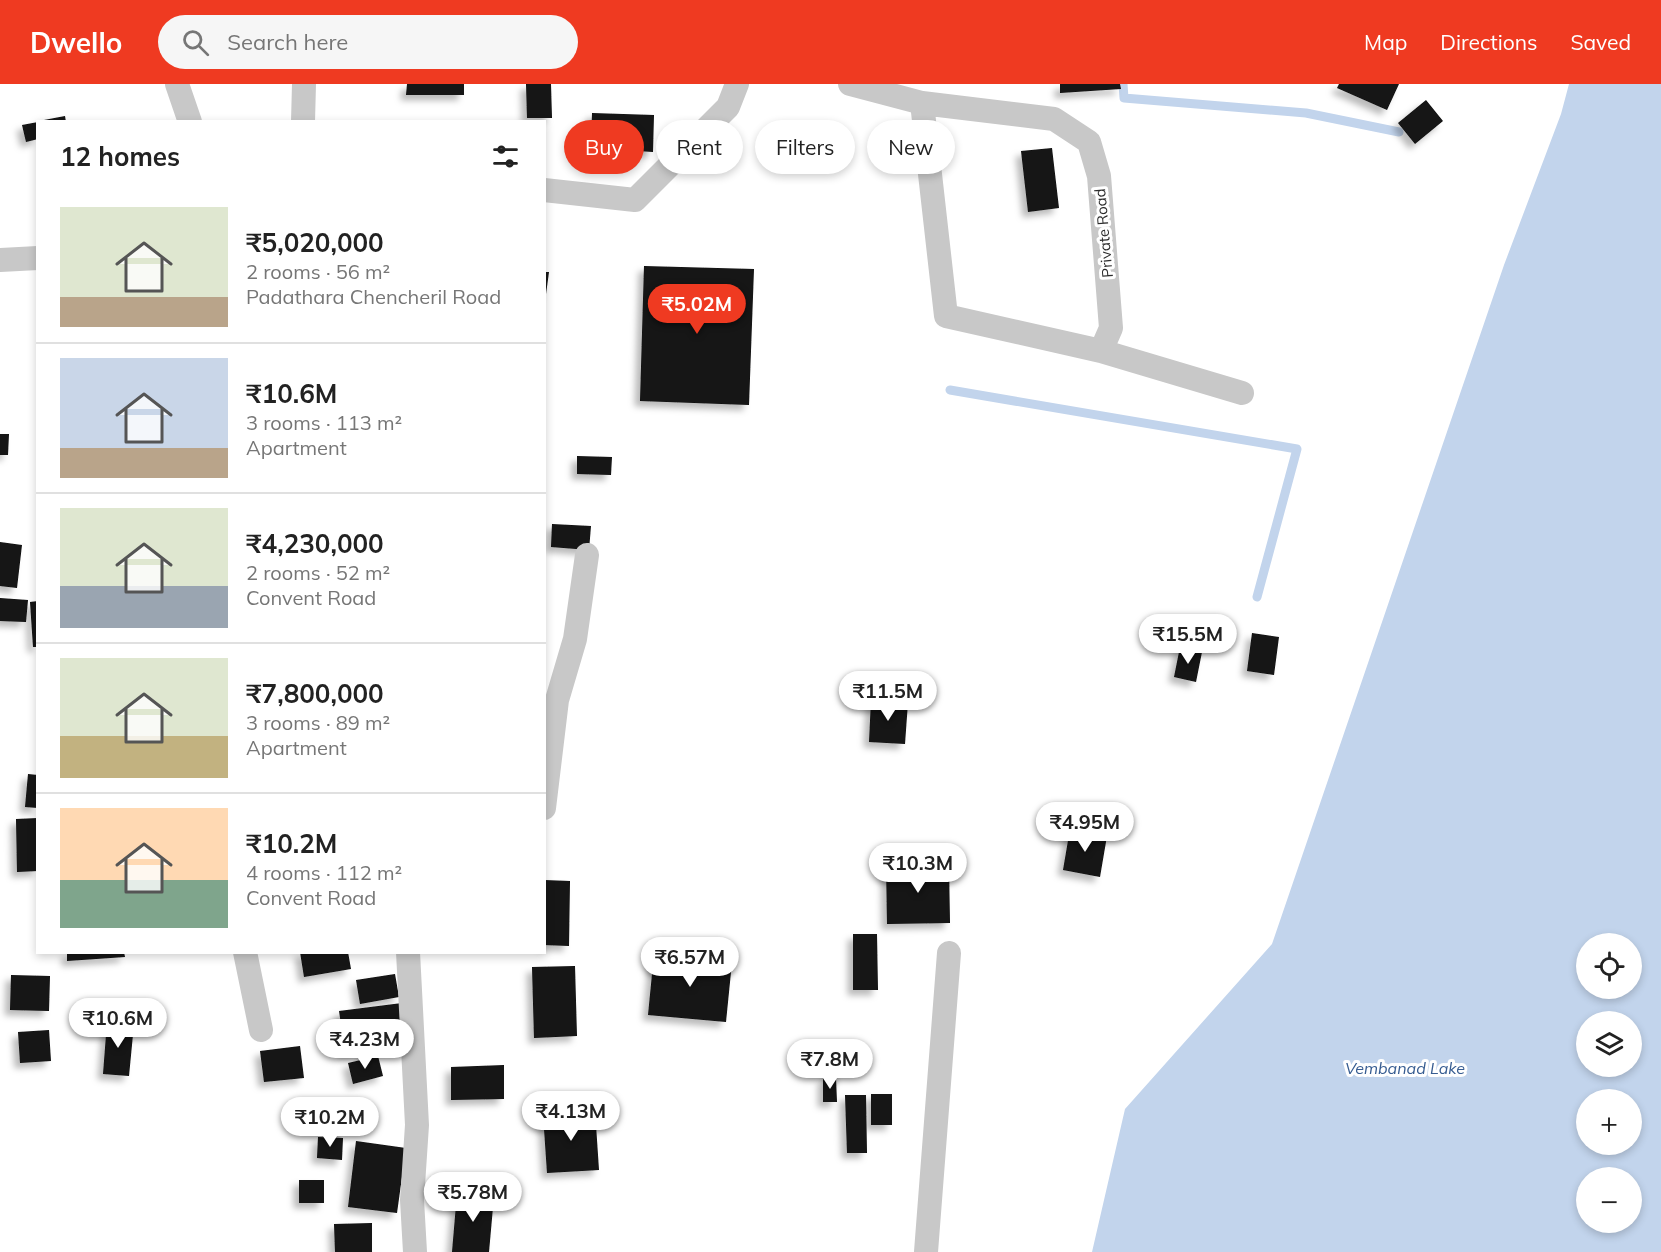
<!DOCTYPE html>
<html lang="en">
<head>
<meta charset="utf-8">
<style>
	:root { --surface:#fff; --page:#f6f6f6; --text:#222; --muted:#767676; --line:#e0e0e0; --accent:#ef3a21 }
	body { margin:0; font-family:Mulish,sans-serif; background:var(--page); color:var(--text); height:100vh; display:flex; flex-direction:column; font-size:22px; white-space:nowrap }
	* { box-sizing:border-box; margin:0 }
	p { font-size:20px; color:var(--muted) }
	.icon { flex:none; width:33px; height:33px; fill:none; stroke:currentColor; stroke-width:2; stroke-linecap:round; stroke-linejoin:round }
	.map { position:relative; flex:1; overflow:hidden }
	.side { position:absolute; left:36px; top:36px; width:510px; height:834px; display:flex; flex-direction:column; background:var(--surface); border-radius:0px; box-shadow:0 3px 9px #0003 }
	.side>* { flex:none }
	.banner { position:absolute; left:564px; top:36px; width:570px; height:54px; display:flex; gap:12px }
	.tools { position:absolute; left:1576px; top:849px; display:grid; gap:12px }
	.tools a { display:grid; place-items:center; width:66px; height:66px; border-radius:50%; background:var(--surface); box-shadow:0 3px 9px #0003; font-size:30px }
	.price { position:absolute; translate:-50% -51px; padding:0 14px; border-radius:21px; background:#fff; color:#222; font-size:20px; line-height:39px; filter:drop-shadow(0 2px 3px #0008) }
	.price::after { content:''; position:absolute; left:50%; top:36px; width:18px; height:14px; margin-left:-9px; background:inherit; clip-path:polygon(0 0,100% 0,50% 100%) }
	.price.active { background:var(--accent); color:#fff }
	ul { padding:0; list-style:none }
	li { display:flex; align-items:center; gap:18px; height:150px; padding:0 24px }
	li+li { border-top:2px solid var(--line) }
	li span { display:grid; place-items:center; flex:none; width:168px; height:120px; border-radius:0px; color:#555 }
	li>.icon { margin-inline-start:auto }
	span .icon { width:72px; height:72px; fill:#fffc; stroke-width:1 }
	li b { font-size:26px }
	h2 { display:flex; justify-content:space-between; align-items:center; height:72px; padding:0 24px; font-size:26px }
	.chip { padding:0 21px; border-radius:27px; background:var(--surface); box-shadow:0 3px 9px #0003; font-size:21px; line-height:54px }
	.chip.active { background:var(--accent); color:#fff }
	header { display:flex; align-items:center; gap:36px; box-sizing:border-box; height:84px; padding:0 30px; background:var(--accent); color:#fff }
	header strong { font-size:28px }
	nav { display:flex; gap:33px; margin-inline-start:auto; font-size:21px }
	.search { width:420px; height:54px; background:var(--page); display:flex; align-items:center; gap:15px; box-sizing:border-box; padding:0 21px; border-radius:33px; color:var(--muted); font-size:22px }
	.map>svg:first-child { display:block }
</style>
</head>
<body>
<header>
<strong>Dwello</strong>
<div class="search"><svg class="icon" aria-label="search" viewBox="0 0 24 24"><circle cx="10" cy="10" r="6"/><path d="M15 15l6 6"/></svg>Search here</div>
<nav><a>Map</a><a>Directions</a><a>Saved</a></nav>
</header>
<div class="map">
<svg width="1661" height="1168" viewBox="0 0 1661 1168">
	<defs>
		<filter id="shadow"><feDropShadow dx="-5.5" dy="5.5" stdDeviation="3" flood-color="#0004"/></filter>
	</defs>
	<rect width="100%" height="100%" fill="#fff"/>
	<path fill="#c2d4ec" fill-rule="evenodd" d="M1569 0H1661V1168H1092L1125 1025 1272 860 1504 181 1561 30ZM1587 860H1632V904H1587ZM1587 938H1632V982H1587ZM1587 1016H1632V1060H1587ZM1587 1094H1632V1138H1587Z"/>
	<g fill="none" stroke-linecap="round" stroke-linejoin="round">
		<path stroke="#c2d4ec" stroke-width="9" d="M1123 0 1124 14 1306 29 1399 48
			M950 306 1297 365 1257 513"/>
	</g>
	<path fill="#121212" filter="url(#shadow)" d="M407 0H464V11H406Z
		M526 0H551L552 34H527Z
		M1060 0H1120L1121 5 1060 9Z
		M1339 0H1399L1387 26 1337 4Z
		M1426 16 1443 37 1415 60 1398 39Z
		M592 29 654 31 653 68 591 64Z
		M65 32 66 38H44V36Z
		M38 38V55L26 58 22 41Z
		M1052 64 1059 124 1028 128 1021 67Z
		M644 182 754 185 749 321 640 317Z
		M544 188H549L546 210H544Z
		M0 350H9L8 371H0Z
		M577 372 612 373 611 391 577 390Z
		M552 440 591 442 589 466 551 463Z
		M0 458 22 461 17 504 0 502Z
		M0 514 28 516 26 538 0 537Z
		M38 517V563H33L30 518Z
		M1252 549 1279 553 1274 591 1247 587Z
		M1180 563 1202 568 1196 598 1174 593Z
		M871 616 908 618 905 660 869 658Z
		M28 690 38 691V724L25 723Z
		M38 734V787L17 788 16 735Z
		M1070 745 1107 752 1100 793 1063 786Z
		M886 780H949L950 839 887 840Z
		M544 796 570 797 569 862 544 861Z
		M853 850H877L878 906H853Z
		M67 868H124L125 873 67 877Z
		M300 868H348L351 885 304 893Z
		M654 870 732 878 726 938 648 931Z
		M575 882 577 952 534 954 532 883Z
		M395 890 399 913 360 920 356 896Z
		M11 891 50 892 49 927 10 926Z
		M402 919 407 959 345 968 339 927Z
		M107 938 134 940 129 992 103 990Z
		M49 946 51 977 20 979 18 948Z
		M300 962 304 994 264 998 260 967Z
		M378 972 383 992 353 1000 348 979Z
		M504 981V1015L451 1016V983Z
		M823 993 836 994 837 1018H823Z
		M871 1010H892V1041H871Z
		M845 1011H866L867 1069H847Z
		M595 1026 599 1086 547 1089 543 1030Z
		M318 1053 343 1054 342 1076 317 1074Z
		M356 1057 406 1064 397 1129 348 1123Z
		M299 1096H324V1119H299Z
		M457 1109 494 1112 489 1168H452Z
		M372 1139V1168H335L334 1140Z"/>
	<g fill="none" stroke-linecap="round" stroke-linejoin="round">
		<path stroke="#c8c8c8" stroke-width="24" d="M177 0 190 38
			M850 0 922 19 1054 35 1089 58 1099 92 1111 244 1101 267 1242 309
			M922 19 946 232 1101 267
			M303 38 304 0
			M544 106 635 116 728 23 737 0
			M0 176 38 174
			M544 724 557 616 575 555 587 471
			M245 868 261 946
			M408 868 417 1041 412 1116 415 1168
			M926 1168 949 869"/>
	</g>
	<g text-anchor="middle" stroke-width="6" stroke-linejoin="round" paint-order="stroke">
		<g font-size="15" fill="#2b2b2b" stroke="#fff">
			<text transform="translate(1104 149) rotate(-95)" y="5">Private Road</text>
		</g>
		<g font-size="16" font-style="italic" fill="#365c91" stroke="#fff">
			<text x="1405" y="990">Vembanad Lake</text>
		</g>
	</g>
</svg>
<div class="tools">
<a><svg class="icon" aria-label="locate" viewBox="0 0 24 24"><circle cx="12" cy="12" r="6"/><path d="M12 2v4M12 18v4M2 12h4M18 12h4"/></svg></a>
<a><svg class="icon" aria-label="layers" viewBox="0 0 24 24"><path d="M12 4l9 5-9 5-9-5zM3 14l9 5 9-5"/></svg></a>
<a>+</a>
<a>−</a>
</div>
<b class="price active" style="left:697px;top:251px">₹5.02M</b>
<b class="price" style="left:1188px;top:581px">₹15.5M</b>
<b class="price" style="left:888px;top:638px">₹11.5M</b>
<b class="price" style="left:1085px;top:769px">₹4.95M</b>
<b class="price" style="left:918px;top:810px">₹10.3M</b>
<b class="price" style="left:690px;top:904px">₹6.57M</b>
<b class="price" style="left:118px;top:965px">₹10.6M</b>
<b class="price" style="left:365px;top:986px">₹4.23M</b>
<b class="price" style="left:830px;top:1006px">₹7.8M</b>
<b class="price" style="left:571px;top:1058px">₹4.13M</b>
<b class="price" style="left:330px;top:1064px">₹10.2M</b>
<b class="price" style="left:473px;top:1139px">₹5.78M</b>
<div class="banner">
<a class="chip active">Buy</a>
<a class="chip">Rent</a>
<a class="chip">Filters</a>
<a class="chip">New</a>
</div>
<section class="side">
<h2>12 homes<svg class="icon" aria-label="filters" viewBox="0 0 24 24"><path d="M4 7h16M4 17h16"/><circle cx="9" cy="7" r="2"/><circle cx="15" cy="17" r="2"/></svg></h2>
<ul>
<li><span style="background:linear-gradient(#dfe7d0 75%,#b9a48a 0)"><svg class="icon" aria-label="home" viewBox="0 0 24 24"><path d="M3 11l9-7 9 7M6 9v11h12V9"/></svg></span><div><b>₹5,020,000</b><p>2 rooms · 56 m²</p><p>Padathara Chencheril Road</p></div></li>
<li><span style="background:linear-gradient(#c9d6e8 75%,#b9a48a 0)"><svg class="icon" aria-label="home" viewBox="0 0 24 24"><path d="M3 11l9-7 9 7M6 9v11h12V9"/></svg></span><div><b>₹10.6M</b><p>3 rooms · 113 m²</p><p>Apartment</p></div></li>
<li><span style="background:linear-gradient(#dfe7d0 65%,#9aa5b1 0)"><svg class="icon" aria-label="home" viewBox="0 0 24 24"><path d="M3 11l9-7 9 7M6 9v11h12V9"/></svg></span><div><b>₹4,230,000</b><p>2 rooms · 52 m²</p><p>Convent Road</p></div></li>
<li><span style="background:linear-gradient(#dfe7d0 65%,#c2b280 0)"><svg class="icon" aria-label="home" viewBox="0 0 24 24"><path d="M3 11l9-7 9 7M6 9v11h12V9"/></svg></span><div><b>₹7,800,000</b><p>3 rooms · 89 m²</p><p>Apartment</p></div></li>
<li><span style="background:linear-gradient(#ffd9b3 60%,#7fa58c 0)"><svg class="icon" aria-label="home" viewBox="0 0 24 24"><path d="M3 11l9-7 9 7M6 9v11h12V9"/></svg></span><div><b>₹10.2M</b><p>4 rooms · 112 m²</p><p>Convent Road</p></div></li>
</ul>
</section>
</div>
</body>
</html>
